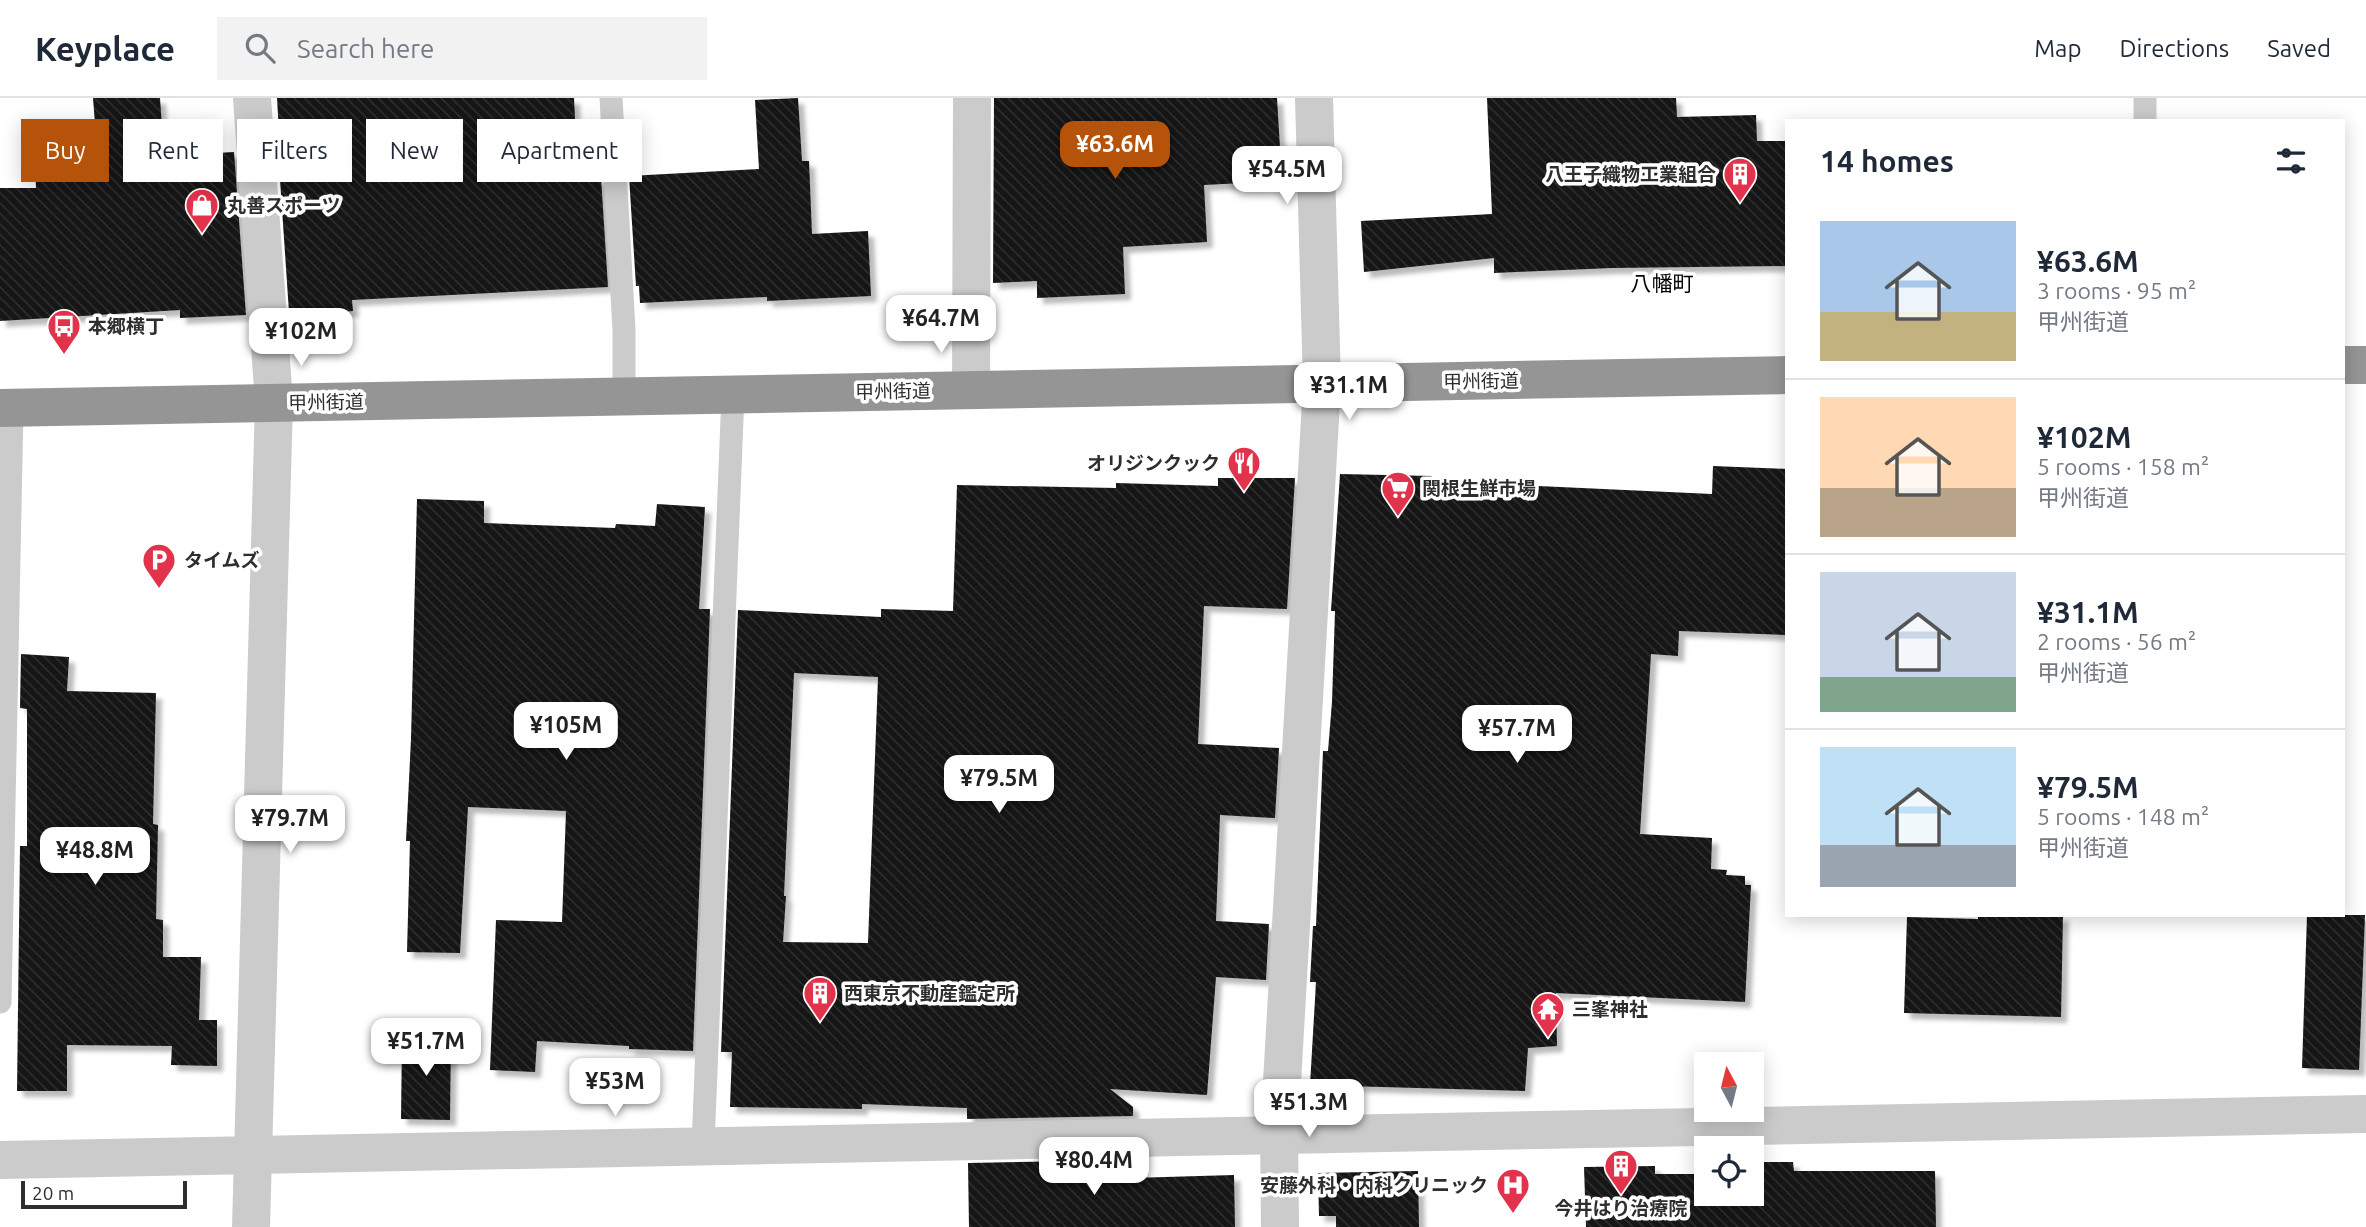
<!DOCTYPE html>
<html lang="en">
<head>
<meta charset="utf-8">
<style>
	:root { --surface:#fff; --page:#f2f2f3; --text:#1f2937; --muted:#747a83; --line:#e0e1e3; --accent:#b45309 }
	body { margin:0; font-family:Ubuntu,"Noto Sans JP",sans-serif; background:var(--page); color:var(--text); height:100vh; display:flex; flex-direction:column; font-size:26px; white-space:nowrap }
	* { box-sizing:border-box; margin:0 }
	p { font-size:23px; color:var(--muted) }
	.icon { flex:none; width:38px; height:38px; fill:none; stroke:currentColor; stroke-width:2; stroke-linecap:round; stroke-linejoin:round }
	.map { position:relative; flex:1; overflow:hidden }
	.side { position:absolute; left:1785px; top:21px; width:560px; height:798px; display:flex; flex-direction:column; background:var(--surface); border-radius:0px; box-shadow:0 4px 18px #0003 }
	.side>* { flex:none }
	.hud { position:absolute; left:21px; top:21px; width:665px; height:63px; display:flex; gap:14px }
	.needle { width:46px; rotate:353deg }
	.tools { position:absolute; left:1694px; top:954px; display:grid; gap:14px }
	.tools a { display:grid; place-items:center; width:70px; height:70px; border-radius:0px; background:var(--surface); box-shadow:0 4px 18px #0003; font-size:35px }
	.scale { position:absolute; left:21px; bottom:18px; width:166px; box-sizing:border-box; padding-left:7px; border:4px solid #2e2e2e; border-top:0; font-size:19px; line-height:24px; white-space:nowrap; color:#2e2e2e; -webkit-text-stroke:5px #fff; paint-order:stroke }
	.price { position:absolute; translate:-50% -60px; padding:0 16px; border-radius:14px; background:#fff; color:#222; font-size:23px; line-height:46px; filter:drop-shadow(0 2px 4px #0008) }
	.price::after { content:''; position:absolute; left:50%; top:42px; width:21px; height:16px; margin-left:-10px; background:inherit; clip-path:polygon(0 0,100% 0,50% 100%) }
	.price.active { background:var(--accent); color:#fff }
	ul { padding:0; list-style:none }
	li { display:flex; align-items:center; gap:21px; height:175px; padding:0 35px }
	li+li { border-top:2px solid var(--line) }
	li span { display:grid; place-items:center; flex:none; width:196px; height:140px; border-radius:0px; color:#555 }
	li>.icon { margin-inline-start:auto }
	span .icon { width:84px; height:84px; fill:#fffc; stroke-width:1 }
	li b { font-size:30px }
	h2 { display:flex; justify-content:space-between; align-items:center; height:84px; padding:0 35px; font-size:30px }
	.chip { padding:0 24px; border-radius:0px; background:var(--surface); box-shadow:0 4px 18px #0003; font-size:24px; line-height:63px }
	.chip.active { background:var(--accent); color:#fff }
	header { display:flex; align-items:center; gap:42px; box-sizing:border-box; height:98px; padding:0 35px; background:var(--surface); border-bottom:2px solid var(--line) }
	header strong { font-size:33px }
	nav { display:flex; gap:38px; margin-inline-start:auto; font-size:24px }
	.search { width:490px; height:63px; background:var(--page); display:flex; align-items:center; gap:18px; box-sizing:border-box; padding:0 24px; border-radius:0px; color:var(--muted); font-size:26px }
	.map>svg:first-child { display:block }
</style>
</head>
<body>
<header>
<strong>Keyplace</strong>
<div class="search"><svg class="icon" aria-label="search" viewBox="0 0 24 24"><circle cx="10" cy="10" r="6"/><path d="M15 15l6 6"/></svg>Search here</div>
<nav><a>Map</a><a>Directions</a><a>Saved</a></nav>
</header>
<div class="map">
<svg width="2366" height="1129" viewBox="0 0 2366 1129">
	<defs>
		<pattern id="building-back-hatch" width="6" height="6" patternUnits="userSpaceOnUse" patternTransform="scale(1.75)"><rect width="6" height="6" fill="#151515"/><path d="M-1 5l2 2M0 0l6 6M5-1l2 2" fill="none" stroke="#2f2f2f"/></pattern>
		<filter id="shadow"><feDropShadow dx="6" dy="6" stdDeviation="2" flood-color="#0004"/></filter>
	</defs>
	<rect width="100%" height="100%" fill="#fff"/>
	<path fill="url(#building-back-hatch)" fill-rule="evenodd" filter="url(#shadow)" d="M93 0H160L164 58 234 54 246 217 180 220V212L0 223V90H36L34 43 96 39Z
		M277 0H574L578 80 601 79 608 189 352 202 353 213 293 219V214H289L278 52H280Z
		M798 0 802 63H809L812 136 868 133 871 198 767 203V199L640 205 639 188H636L629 78 759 71 755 2Z
		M994 0H1277L1282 83 1204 87 1207 144 1123 149 1125 196 1037 200V183L993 185Z
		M1487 0H1676L1677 19 1756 17 1757 43H1787V168L1612 170 1494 175V160L1364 174 1361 123 1492 116Z
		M1713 368 1787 371V537L1679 533 1678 558 1651 556 1640 736 1712 740 1711 771 1727 772 1726 777 1745 778V787H1751L1745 904 1556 895 1557 948 1528 950 1525 993 1310 987 1316 884H1310L1313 828H1316L1323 653H1328L1332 604 1335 513H1331L1340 376 1432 378 1431 383 1712 396Z
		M1218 380H1295L1287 511 1204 508 1198 646 1279 650 1275 720 1220 717 1216 823 1269 826 1266 882 1216 879 1207 997 1110 991 1133 1009V1018L967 1021V1010L862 1006V1011L730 1009 732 954H721L738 512 881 519V511L953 513 957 387 1116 390V385L1218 388ZM794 575 878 579 868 845 783 844 786 798H784Z
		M417 401 484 403V425L615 430 616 426 655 428 657 406 705 409 699 511H710L693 953 629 951V948L537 943 535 974 490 972 496 822 562 824 566 713 468 709 460 855 407 854 410 743H406L411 641Z
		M21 556 69 559 67 593 156 595 153 726 158 727 156 821 163 822V859H201L199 922H217V968L171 967 172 948 67 947V993H17L20 748H27V611L20 610Z
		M1978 817H2063L2061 919 1904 915 1907 819 1978 821Z
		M2307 817H2365L2359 972 2302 970Z
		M402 939H451L450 1022 401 1021Z
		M1131 1062V1080L1234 1077 1235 1129H969L968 1065Z
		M1752 1064H1793L1794 1073H1935L1936 1129H1586L1584 1069 1655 1068V1076H1706V1096H1752Z
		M1418 1073 1419 1129H1336V1118H1319L1318 1075Z"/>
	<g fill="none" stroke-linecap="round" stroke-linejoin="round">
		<path stroke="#cbcbcb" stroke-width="23" d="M611 0 624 232V298
			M2145 0V23
			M0 904 12 310
			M703 1048 733 296"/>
		<path stroke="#cbcbcb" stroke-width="38" d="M971 292 972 0
			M0 1062 2366 1016
			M251 1129 274 304 252 0
			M1280 1129 1279 1037 1322 286 1314 0"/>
		<path stroke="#959595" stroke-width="38" d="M2343 267H2366
			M0 310 1787 277"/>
	</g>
	<defs>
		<symbol id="building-pin" viewBox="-11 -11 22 30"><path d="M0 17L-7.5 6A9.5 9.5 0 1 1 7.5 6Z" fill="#e2334c" stroke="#fff"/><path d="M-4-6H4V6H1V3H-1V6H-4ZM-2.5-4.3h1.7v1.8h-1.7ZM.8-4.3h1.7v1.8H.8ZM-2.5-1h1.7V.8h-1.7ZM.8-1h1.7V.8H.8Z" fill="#fff"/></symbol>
		<symbol id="shop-pin" viewBox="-11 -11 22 30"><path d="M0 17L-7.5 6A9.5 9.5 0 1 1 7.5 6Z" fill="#e2334c" stroke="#fff"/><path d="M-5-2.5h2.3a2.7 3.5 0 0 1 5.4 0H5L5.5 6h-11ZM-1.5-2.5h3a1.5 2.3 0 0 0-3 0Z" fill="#fff"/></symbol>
		<symbol id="bus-pin" viewBox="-11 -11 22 30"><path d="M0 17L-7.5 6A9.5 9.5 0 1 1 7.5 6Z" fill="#e2334c" stroke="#fff"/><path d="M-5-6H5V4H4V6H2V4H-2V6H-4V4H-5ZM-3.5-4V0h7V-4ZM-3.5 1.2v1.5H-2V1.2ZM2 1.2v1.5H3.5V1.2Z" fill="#fff"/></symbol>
		<symbol id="restaurant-pin" viewBox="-11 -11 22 30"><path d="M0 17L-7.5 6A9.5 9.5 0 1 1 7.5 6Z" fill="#e2334c" stroke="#fff"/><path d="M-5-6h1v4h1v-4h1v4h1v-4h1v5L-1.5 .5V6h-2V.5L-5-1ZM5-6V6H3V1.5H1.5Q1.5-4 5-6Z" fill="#fff"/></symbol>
		<symbol id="supermarket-pin" viewBox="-11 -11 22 30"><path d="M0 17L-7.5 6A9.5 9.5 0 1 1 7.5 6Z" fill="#e2334c" stroke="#fff"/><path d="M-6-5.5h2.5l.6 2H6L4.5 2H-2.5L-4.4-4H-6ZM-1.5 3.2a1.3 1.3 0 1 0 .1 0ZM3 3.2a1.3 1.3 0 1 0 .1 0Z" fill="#fff"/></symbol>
		<symbol id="parking-pin" viewBox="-11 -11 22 30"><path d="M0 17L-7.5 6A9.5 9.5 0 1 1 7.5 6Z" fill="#e2334c" stroke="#fff"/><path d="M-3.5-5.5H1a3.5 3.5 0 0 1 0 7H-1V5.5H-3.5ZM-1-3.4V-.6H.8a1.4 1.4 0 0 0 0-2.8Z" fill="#fff"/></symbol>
		<symbol id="temple-pin" viewBox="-11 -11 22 30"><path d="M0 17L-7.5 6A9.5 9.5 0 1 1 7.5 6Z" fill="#e2334c" stroke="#fff"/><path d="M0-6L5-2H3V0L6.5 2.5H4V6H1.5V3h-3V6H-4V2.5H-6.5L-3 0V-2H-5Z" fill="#fff"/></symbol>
		<symbol id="hospital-pin" viewBox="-11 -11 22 30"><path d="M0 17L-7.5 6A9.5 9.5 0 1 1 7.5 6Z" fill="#e2334c" stroke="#fff"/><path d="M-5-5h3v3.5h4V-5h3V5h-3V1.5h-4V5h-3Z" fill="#fff"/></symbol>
	</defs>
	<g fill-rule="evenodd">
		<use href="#building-pin" x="1721" y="57" width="38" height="52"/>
		<use href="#shop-pin" x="183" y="88" width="38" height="52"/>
		<use href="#bus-pin" x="45" y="209" width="38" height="52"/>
		<use href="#restaurant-pin" x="1225" y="346" width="38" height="52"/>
		<use href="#supermarket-pin" x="1379" y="371" width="38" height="52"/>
		<use href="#parking-pin" x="140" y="443" width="38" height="52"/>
		<use href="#building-pin" x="801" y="876" width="38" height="52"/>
		<use href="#temple-pin" x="1529" y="892" width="38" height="52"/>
		<use href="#building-pin" x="1602" y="1049" width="38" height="52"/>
		<use href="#hospital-pin" x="1494" y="1068" width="38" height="52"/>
	</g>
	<g text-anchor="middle" stroke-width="7" stroke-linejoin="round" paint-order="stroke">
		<g font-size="19" font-weight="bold" fill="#2e2e2e" stroke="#fff" text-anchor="start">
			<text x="1716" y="83" text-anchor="end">八王子織物工業組合</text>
			<text x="227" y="114">丸善スポーツ</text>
			<text x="88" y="235">本郷横丁</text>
			<text x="1220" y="372" text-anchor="end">オリジンクック</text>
			<text x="1422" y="397">関根生鮮市場</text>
			<text x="184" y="469">タイムズ</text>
			<text x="844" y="902">西東京不動産鑑定所</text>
			<text x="1572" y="918">三峯神社</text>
			<text x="1488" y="1094" text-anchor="end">安藤外科・内科クリニック</text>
			<text x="1621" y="1117" text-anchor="middle">今井はり治療院</text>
		</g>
		<g font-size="19" fill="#2e2e2e" stroke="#fff">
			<text transform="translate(1481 283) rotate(-1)" y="7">甲州街道</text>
			<text transform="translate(893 293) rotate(-1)" y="7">甲州街道</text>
			<text transform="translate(326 304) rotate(-1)" y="7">甲州街道</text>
		</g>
		<g font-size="21" fill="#000" stroke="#fff">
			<text x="1662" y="193">八幡町</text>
		</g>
	</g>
</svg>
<div class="tools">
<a><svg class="needle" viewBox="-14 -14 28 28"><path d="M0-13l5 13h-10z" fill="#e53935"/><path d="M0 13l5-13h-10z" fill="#747a83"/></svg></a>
<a><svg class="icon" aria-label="locate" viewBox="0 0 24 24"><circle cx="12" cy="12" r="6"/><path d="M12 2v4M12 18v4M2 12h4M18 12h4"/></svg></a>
</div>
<div class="scale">20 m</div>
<b class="price active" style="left:1115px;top:83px">¥63.6M</b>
<b class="price" style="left:1287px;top:108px">¥54.5M</b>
<b class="price" style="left:941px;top:257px">¥64.7M</b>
<b class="price" style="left:301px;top:270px">¥102M</b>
<b class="price" style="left:1349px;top:324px">¥31.1M</b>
<b class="price" style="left:566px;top:664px">¥105M</b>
<b class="price" style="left:1517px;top:667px">¥57.7M</b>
<b class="price" style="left:999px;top:717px">¥79.5M</b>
<b class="price" style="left:290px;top:757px">¥79.7M</b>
<b class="price" style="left:95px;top:789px">¥48.8M</b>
<b class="price" style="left:426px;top:980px">¥51.7M</b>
<b class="price" style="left:615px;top:1020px">¥53M</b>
<b class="price" style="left:1309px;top:1041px">¥51.3M</b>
<b class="price" style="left:1094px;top:1099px">¥80.4M</b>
<div class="hud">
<a class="chip active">Buy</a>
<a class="chip">Rent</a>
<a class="chip">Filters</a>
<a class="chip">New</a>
<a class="chip">Apartment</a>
</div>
<section class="side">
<h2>14 homes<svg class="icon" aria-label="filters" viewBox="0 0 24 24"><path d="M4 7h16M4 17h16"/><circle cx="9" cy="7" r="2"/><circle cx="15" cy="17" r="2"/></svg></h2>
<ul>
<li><span style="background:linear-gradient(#a9c7e8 65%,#c2b280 0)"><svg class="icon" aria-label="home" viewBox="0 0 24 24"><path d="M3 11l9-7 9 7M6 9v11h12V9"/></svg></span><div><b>¥63.6M</b><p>3 rooms · 95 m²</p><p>甲州街道</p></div></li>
<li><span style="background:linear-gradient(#ffd9b3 65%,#b9a48a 0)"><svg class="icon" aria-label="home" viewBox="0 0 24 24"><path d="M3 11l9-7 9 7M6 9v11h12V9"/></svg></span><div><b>¥102M</b><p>5 rooms · 158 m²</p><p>甲州街道</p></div></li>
<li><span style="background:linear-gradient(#c9d6e8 75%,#7fa58c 0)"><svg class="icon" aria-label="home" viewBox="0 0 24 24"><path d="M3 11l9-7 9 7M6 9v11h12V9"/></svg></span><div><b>¥31.1M</b><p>2 rooms · 56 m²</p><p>甲州街道</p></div></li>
<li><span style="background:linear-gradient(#bfe0f5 70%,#9aa5b1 0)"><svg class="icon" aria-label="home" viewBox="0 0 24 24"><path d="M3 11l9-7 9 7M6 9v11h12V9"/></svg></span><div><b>¥79.5M</b><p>5 rooms · 148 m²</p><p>甲州街道</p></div></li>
</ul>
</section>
</div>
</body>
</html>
